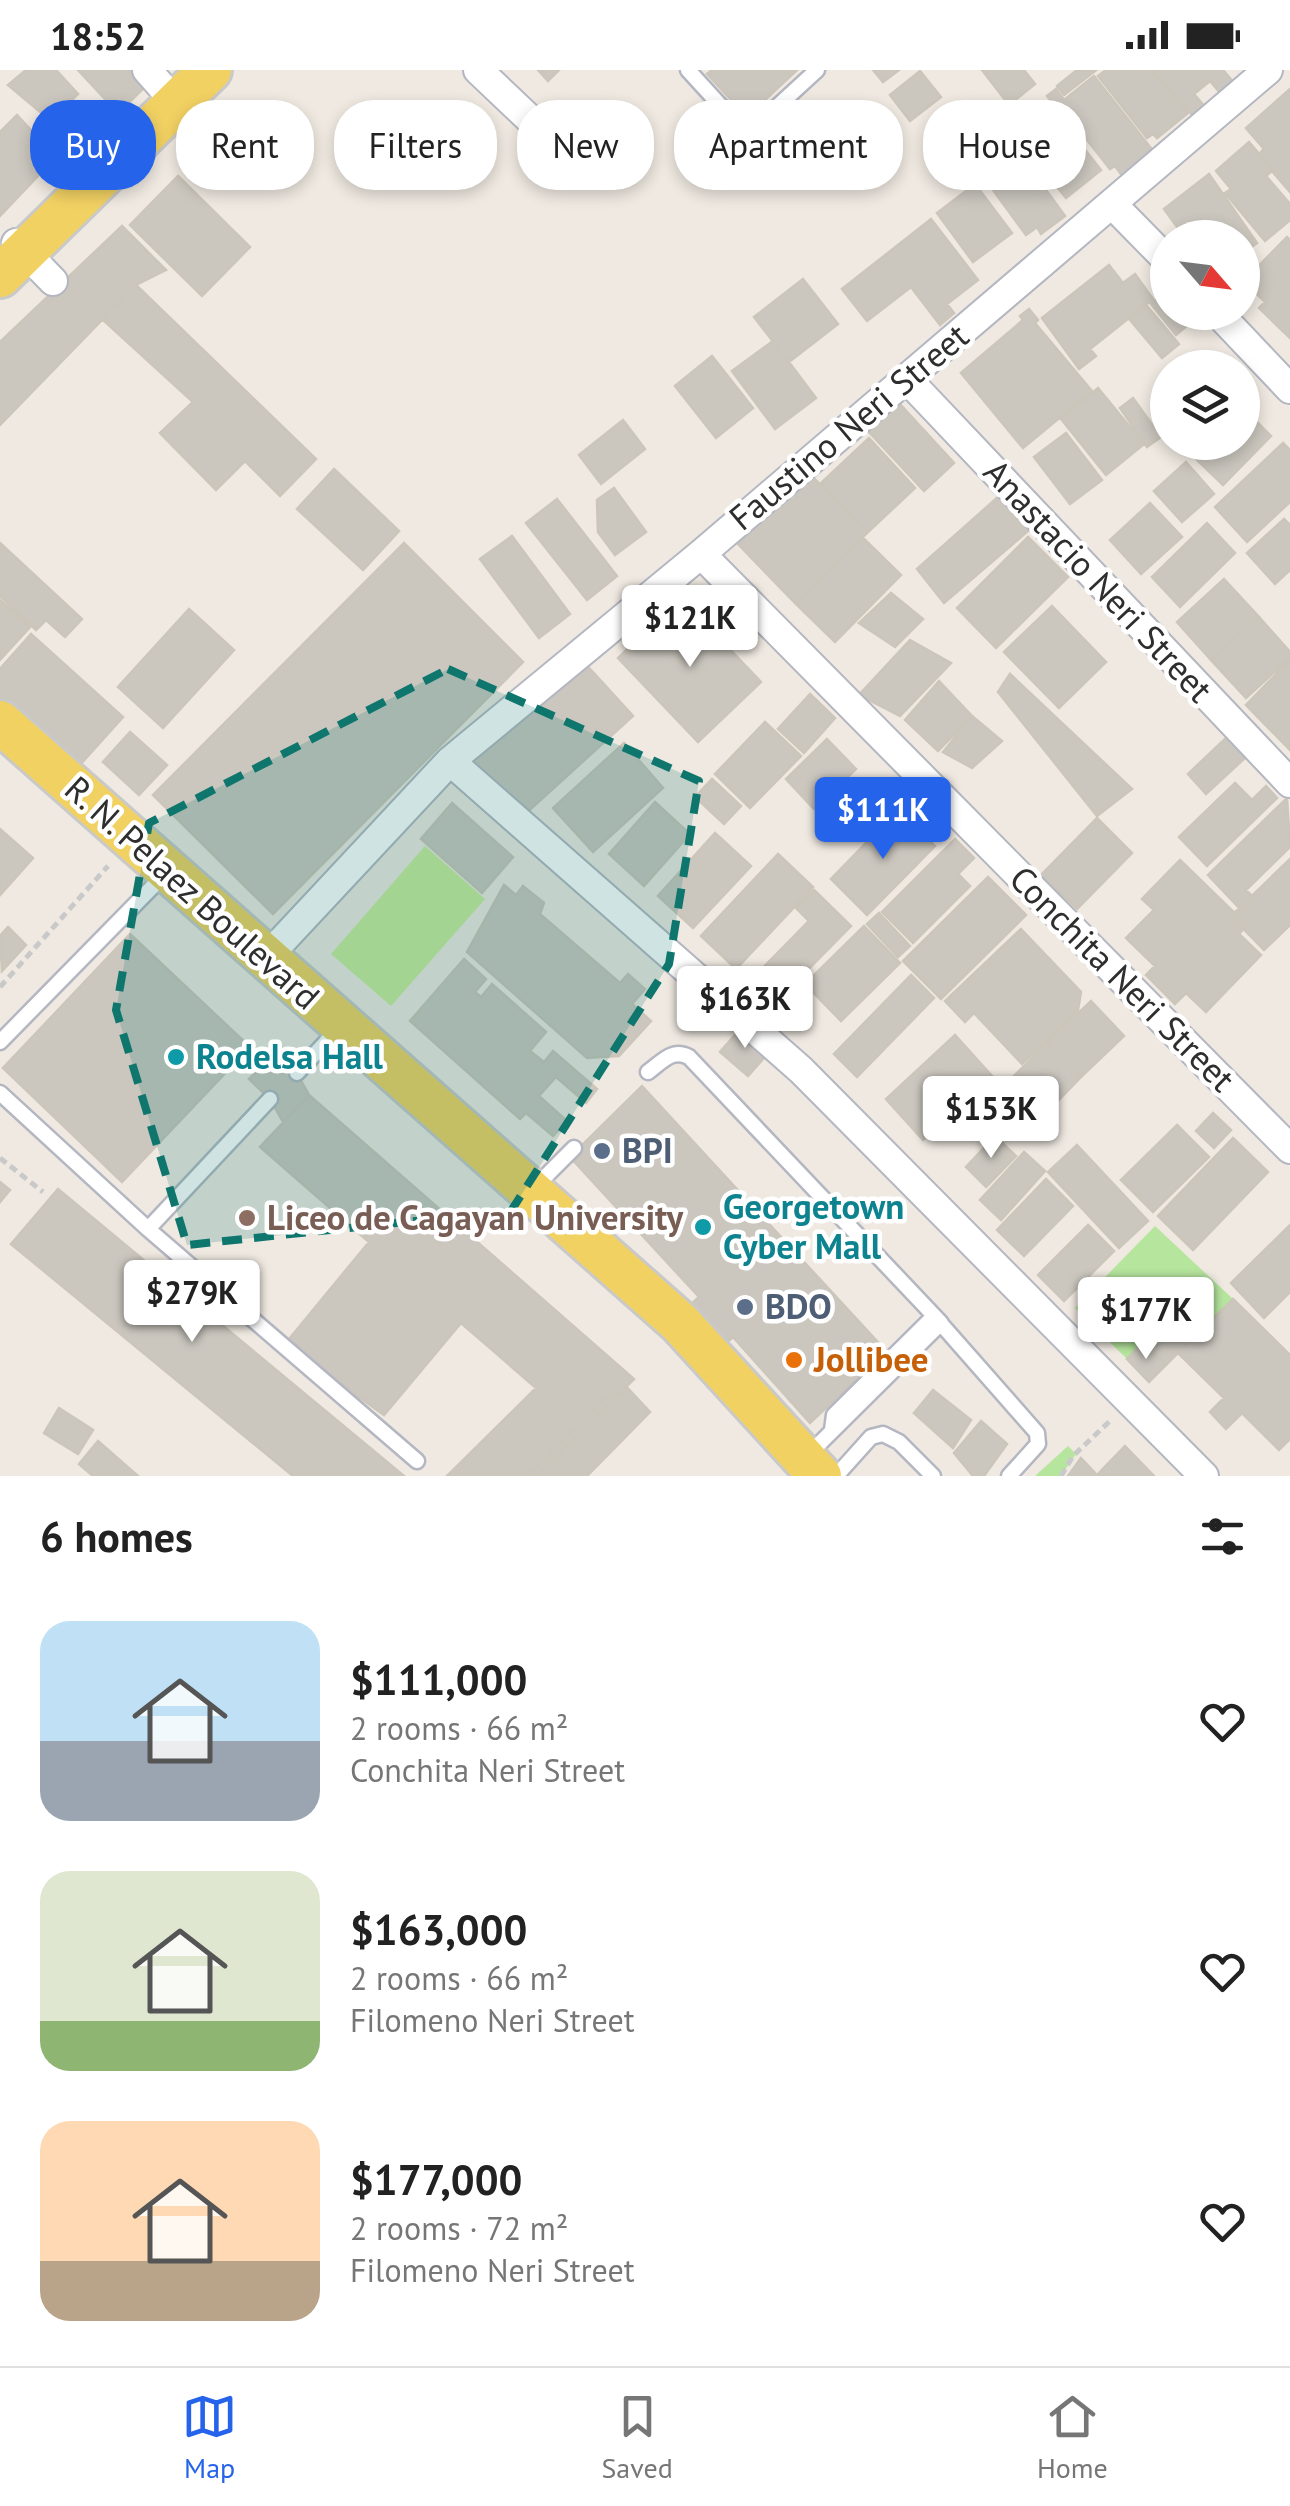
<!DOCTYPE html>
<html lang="en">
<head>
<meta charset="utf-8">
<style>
	:root { --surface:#fff; --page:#f2f2f2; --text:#222; --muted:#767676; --line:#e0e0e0; --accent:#2563eb }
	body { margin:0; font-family:"PT Sans",sans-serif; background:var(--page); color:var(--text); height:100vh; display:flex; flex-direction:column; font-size:38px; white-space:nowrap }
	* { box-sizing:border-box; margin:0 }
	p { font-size:32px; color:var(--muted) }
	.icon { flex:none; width:55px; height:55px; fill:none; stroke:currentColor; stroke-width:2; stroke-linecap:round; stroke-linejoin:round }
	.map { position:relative; height:1406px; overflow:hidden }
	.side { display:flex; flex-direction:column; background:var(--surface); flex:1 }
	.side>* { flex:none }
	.banner { position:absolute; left:30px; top:30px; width:1230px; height:90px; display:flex; gap:20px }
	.needle { width:65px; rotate:118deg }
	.fabs { position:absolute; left:1150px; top:150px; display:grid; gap:20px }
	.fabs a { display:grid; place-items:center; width:110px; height:110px; border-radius:50%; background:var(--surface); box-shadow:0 5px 15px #0003; font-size:50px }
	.price { position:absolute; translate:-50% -85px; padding:0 22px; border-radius:10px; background:#fff; color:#222; font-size:32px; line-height:65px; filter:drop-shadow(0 2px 5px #0008) }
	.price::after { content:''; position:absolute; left:50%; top:60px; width:30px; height:22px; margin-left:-15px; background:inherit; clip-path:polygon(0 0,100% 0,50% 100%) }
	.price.on { background:var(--accent); color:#fff }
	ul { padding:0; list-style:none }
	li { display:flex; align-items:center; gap:30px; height:250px; padding:0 40px }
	li span { display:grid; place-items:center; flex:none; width:280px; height:200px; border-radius:30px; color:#555 }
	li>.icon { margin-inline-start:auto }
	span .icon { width:120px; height:120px; fill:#fffc; stroke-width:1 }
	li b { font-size:42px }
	h2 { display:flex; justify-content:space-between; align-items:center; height:120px; padding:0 40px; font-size:42px }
	.pill { padding:0 35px; border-radius:40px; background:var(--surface); box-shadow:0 5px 15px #0003; font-size:35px; line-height:90px }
	.pill.on { background:var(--accent); color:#fff }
	.status { display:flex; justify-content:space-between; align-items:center; height:70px; padding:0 50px; background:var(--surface); direction:ltr }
	.status svg { height:28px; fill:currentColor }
	.tab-bar { display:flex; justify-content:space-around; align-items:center; height:140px; border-top:2px solid var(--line); background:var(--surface); font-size:28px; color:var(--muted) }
	.tab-bar a { display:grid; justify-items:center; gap:5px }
	.tab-bar .on { color:var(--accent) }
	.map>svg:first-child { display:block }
</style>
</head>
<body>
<div class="status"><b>18:52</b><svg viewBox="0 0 49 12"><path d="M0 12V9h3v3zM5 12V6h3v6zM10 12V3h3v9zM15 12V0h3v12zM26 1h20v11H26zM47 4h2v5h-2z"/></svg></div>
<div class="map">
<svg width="1290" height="1406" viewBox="0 0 1290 1406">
	<rect width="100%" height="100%" fill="#efe9e1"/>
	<path fill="#b6e59e" d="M1155 1156 1233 1229 1210 1251 1201 1241 1211 1230 1188 1208 1171 1225 1163 1217 1158 1266 1147 1276 1142 1273 1127 1289 1075 1238Z
		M1068 1376 1076 1384 1061 1406H1035Z"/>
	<path fill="#c9ec9a" d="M425 776 485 829 391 936 331 884Z"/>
	<path fill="#cbc7bf" stroke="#cbc5ba" stroke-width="2.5" d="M26 0H56L78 24 51 51 8 15Z
		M78 0H129L145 17 118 43Z
		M538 0H559L548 11Z
		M712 0H797L747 47 707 4Z
		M873 0H899L883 12Z
		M982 0H1024L1035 14 1009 35Z
		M1077 0 1095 1 1064 25 1057 16Z
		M1106 0H1151L1188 43 1157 68 1153 64 1147 68 1098 6Z
		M1153 0H1223L1234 13 1221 24 1210 11 1194 24 1205 37 1194 47Z
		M920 1 941 27 910 51 890 25Z
		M1094 6 1154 82 1123 107 1115 96 1110 99 1062 38 1059 40 1047 26 1056 19 1064 30Z
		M1290 19V122L1258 85 1264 79 1246 58Z
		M1048 33 1101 100 1066 128 1037 92 1033 96 1009 65Z
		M17 45 56 87 0 146V62Z
		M1008 68 1065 146 1041 164 1037 157 1026 165 974 94Z
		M1249 72 1273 100 1266 106 1290 134V150L1265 171 1225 123 1231 119 1216 101Z
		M1209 104 1257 173 1242 184V168H1185L1164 139Z
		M178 106 250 177 202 226 130 155Z
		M975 114 1012 163 973 192 937 143Z
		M931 149 978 210 947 234 954 243 940 255 911 217 867 251 842 219Z
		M122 156 166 200 136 215 0 355V272Z
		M1287 167 1290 170V268L1259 238 1265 232 1244 211Z
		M1109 195 1123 213 1135 204 1153 229 1090 279 1096 286 1079 299 1042 248Z
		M803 209 838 254 789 292 754 247Z
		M136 215 316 389 280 426 245 391 216 420 160 363 193 332 102 249Z
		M1164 223 1168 228V242H1179L1189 254 1176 265 1151 234Z
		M1147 236 1179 274 1162 288 1130 250Z
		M1029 239 1038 250 1035 253 1092 321 1023 378 961 303 1023 250 1020 246Z
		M773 271 816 328 775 359 732 301Z
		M712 286 753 338 716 368 675 316Z
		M1098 318 1144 374 1106 405 1061 349Z
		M1133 328 1161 367 1147 377 1120 338Z
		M899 333 954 393 924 421 869 362Z
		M1243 338 1271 366 1223 415 1194 387 1209 372H1242Z
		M623 350 645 379 601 414 579 385Z
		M1066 363 1102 410 1070 434 1034 387Z
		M869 368 915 418 867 463 821 413Z
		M1283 373 1290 380V432L1247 472 1215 437Z
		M1186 392 1214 424 1182 452 1154 421Z
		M334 399 399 461 363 500 297 439Z
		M810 404 867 463 796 534 738 474Z
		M614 418 646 462 615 485 598 462 597 430Z
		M998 427 1028 461 944 533 917 499Z
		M557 429 617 506 587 530 526 453Z
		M1150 433 1182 467 1141 504 1110 470Z
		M1284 449 1290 455V500L1275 514 1247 483Z
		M1207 453 1235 483 1180 537 1152 507Z
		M512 466 570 544 539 568 480 489Z
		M862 467 901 505 835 572 796 534Z
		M1028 467 1068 507 996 578 957 538Z
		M0 473 82 549 65 567 46 550 36 560 0 526Z
		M404 473 523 592 273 844 153 725Z
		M1224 509 1259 547 1211 590 1177 552Z
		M891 523 923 549 895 577 859 553Z
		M681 528 761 612 698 672 618 588Z
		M0 530 30 557 0 590Z
		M1052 536 1106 592 1059 638 1004 582Z
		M189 539 234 580 163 658 118 617Z
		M1259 547 1290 582V588L1246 628 1211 590Z
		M31 564 123 647 78 697 0 626V599Z
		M910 570 951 593 900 646 859 625Z
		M581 589 633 646 523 746 471 689Z
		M1290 590V680L1246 635Z
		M1010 604 1132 719 1097 746 998 622Z
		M939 611 972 646 938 681 905 650Z
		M810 624 835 648 804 683 778 659Z
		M972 646 1002 671 972 698 943 682Z
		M765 652 801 686 750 738 715 704Z
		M130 662 167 695 139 725 103 692Z
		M1227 667 1246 687 1206 724 1188 704Z
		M827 669 856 699 814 739 786 709Z
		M624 673 663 718 593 782 553 738Z
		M712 709 741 736 724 754 695 727Z
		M1235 713 1252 730 1266 716 1277 728 1207 796 1179 767Z
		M1287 728 1290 777 1246 820 1254 828 1242 841 1208 805Z
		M655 732 690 764 644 816 609 784Z
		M452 733 513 787 482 823 421 769Z
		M898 740 935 776 867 845 831 809Z
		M1097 748 1132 783 1077 839 1041 805Z
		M0 759 33 788 0 825Z
		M715 763 751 796 693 858 658 826Z
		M955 769 974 788 958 804 970 816 913 873 882 842Z
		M778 784 813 817 736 899 701 866Z
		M1290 789V855L1264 880 1231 846Z
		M1180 790 1247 855 1239 864 1261 885 1206 942 1186 923 1175 934 1146 905 1155 896 1126 868 1154 840 1142 829Z
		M988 807 1026 845 941 929 903 891Z
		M504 815 516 825 523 816 544 833 540 844 620 913 628 904 645 919 632 934 651 951 619 986 587 988 467 882Z
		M814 820 851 856 779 929 756 905 809 851 796 838Z
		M879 843 910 876 898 887 867 854Z
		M864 856 900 893 841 951 805 914Z
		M8 857 26 875 2 901 0 866Z
		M1021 859 1081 922 1078 940 1022 994 974 943 965 952 945 931Z
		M130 864 250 977 122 1112 3 998Z
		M464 889 486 909 475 922 481 927 492 914 546 962 530 981 544 992 553 981 597 1019 586 1033 556 1007 539 1026 567 1051 553 1066 526 1043 520 1049 410 951Z
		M911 905 934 928 857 1007 834 984Z
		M1091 931 1124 966 1081 1007 1047 973Z
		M743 956 770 981 748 1006 720 982Z
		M955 965 992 1006 923 1070 886 1029Z
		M1047 973 1081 1007 1048 1041 1014 1006Z
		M275 982 297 1003 309 1025 283 1052 270 1029 249 1009Z
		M642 1016 886 1281 810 1353 733 1267 722 1277 687 1238 699 1227 570 1087Z
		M309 1025 634 1309 538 1406H447L536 1318 461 1253 384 1345 285 1274 369 1172 260 1077Z
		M1213 1043 1231 1060 1214 1078 1196 1061Z
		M1177 1055 1209 1087 1153 1142 1121 1110Z
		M995 1066 1016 1086 986 1117 966 1097Z
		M1233 1068 1268 1102 1193 1180 1158 1146Z
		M1077 1075 1148 1151 1119 1178 1048 1102Z
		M1024 1082 1045 1101 1001 1150 980 1130Z
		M1046 1109 1073 1136 1024 1186 997 1160Z
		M0 1112 10 1120 0 1132Z
		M58 1119 404 1406H293L11 1174Z
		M1088 1155 1114 1181 1064 1231 1038 1205Z
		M1290 1155V1222L1264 1248 1231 1213Z
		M1188 1208 1211 1231 1201 1241 1210 1251 1166 1295 1147 1276 1158 1266 1134 1241 1149 1226 1150 1216 1164 1217 1171 1225Z
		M1233 1229 1290 1285V1369L1279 1380 1242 1343 1226 1359 1210 1342 1224 1328 1178 1283Z
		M1143 1273 1166 1295 1149 1312 1127 1289Z
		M622 1312 650 1342 587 1406H529Z
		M933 1320 971 1350 953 1378 914 1343Z
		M59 1338 93 1360 78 1384 44 1363Z
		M981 1351 1007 1374 984 1406H973L954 1383Z
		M98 1371 138 1406H93L79 1394Z
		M1125 1376 1154 1406 1097 1405Z
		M1081 1388 1097 1405 1098 1406H1068Z"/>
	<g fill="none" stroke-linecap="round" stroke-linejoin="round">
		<defs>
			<path id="lane" d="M688 0 740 57H755L817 0
				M0 972 165 804
				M648 1002C662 992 672 978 689 987L941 1253 808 1385
				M297 1003 341 956
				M0 1023 148 1159 417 1391
				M535 1117 574 1078
				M148 1159 270 1029
				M942 1255 1037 1363 1038 1374 1009 1406
				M832 1360 834 1345 934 1246
				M836 1406 871 1367 883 1364 899 1372 933 1406"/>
			<path id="street" d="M147 0 177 34
				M478 0 538 57
				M1112 134 1168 191
				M16 173 53 211
				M1217 242 1290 319
				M907 309 1290 713
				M701 484 1290 1079
				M450 691 801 1000 1204 1406
				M266 888 450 691 701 484 1268 0"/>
			<path id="primary" d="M0 206 210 0
				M0 652 680 1253 820 1406"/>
		</defs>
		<use href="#lane" stroke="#b4b7c1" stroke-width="19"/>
		<use href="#street" stroke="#b4b7c1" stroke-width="32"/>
		<use href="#primary" stroke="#c9c9c9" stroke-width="48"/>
		<path stroke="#c9c9c9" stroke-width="5" stroke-dasharray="8 5" stroke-linecap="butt" d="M0 917 108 796
			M0 1088 43 1122
			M1061 1406 1073 1386 1112 1349"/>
		<use href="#lane" stroke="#fff" stroke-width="14"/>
		<use href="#street" stroke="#fff" stroke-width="28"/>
		<use href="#primary" stroke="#f2d163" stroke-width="42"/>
	</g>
	<path fill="#0f766e" fill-opacity="0.2" stroke="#0f766e" stroke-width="8" stroke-dasharray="20 12" stroke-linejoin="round" d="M448 599 699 711 669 894 511 1141 187 1175 116 940 149 753Z"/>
	<g fill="#0f9aa8" stroke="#fff" stroke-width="4">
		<circle cx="176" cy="987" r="10"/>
		<circle cx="703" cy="1157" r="10"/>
	</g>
	<g fill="#5c6f8a" stroke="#fff" stroke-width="4">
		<circle cx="602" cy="1081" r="10"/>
		<circle cx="745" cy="1237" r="10"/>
	</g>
	<circle fill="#8d6e63" stroke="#fff" stroke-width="4" cx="247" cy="1148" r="10"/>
	<circle fill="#e8710a" stroke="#fff" stroke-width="4" cx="794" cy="1290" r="10"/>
	<g text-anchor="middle" stroke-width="9" stroke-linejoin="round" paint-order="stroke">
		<g font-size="35" fill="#2e2e2e" stroke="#fff">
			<text transform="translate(849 357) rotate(-40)" y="12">Faustino Neri Street</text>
			<text transform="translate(1098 511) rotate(47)" y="12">Anastacio Neri Street</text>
			<text transform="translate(192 823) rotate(42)" y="12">R. N. Pelaez Boulevard</text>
			<text transform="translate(1122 909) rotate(45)" y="12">Conchita Neri Street</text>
		</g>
		<g font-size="35" font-weight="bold" fill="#0d838f" stroke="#fff" text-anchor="start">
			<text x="196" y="999">Rodelsa Hall</text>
			<text x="723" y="1149">Georgetown<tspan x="723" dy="40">Cyber Mall</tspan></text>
		</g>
		<g font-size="35" font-weight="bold" fill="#4e5e75" stroke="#fff" text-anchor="start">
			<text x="622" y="1093">BPI</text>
			<text x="765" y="1249">BDO</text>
		</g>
		<g font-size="35" font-weight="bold" fill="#785e54" stroke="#fff" text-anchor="start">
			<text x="267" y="1160">Liceo de Cagayan University</text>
		</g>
		<g font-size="35" font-weight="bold" fill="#c56008" stroke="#fff" text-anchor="start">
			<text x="814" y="1302">Jollibee</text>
		</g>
	</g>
</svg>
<div class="fabs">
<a><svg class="needle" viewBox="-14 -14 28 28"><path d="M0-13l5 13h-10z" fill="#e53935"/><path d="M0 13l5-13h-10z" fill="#767676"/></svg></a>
<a><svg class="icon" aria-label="layers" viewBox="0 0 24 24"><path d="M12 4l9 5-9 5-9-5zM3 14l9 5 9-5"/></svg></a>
</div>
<b class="price" style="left:690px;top:600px">$121K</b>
<b class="price on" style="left:883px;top:792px">$111K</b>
<b class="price" style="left:745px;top:981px">$163K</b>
<b class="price" style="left:991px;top:1091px">$153K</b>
<b class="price" style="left:192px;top:1275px">$279K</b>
<b class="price" style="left:1146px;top:1292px">$177K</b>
<div class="banner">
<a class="pill on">Buy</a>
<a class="pill">Rent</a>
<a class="pill">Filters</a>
<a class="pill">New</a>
<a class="pill">Apartment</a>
<a class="pill">House</a>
</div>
</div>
<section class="side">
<h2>6 homes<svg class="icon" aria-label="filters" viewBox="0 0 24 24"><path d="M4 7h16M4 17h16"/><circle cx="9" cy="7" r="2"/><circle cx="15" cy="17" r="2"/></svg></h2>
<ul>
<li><span style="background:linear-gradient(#bfe0f5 60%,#9aa5b1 0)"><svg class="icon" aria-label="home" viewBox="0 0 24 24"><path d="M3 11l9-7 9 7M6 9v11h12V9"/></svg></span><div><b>$111,000</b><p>2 rooms · 66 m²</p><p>Conchita Neri Street</p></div><svg class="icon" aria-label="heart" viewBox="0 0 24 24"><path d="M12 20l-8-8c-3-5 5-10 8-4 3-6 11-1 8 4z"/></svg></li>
<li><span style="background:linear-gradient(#dfe7d0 75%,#8fb573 0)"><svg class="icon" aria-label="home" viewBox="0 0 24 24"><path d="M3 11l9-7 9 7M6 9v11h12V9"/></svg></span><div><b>$163,000</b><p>2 rooms · 66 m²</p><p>Filomeno Neri Street</p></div><svg class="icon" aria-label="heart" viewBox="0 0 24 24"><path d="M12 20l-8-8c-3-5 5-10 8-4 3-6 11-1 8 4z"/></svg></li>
<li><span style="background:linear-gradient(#ffd9b3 70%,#b9a48a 0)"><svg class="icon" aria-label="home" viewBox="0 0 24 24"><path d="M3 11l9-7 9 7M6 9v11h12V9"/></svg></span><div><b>$177,000</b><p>2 rooms · 72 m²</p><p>Filomeno Neri Street</p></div><svg class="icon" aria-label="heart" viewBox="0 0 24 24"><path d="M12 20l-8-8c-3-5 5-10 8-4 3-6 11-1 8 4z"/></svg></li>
</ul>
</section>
<nav class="tab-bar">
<a class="on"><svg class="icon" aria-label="map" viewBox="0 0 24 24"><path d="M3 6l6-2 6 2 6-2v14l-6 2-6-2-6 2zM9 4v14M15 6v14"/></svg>Map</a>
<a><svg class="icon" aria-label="saved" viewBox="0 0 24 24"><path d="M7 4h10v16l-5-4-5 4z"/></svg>Saved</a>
<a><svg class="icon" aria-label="home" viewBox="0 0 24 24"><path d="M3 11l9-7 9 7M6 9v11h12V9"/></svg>Home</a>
</nav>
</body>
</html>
